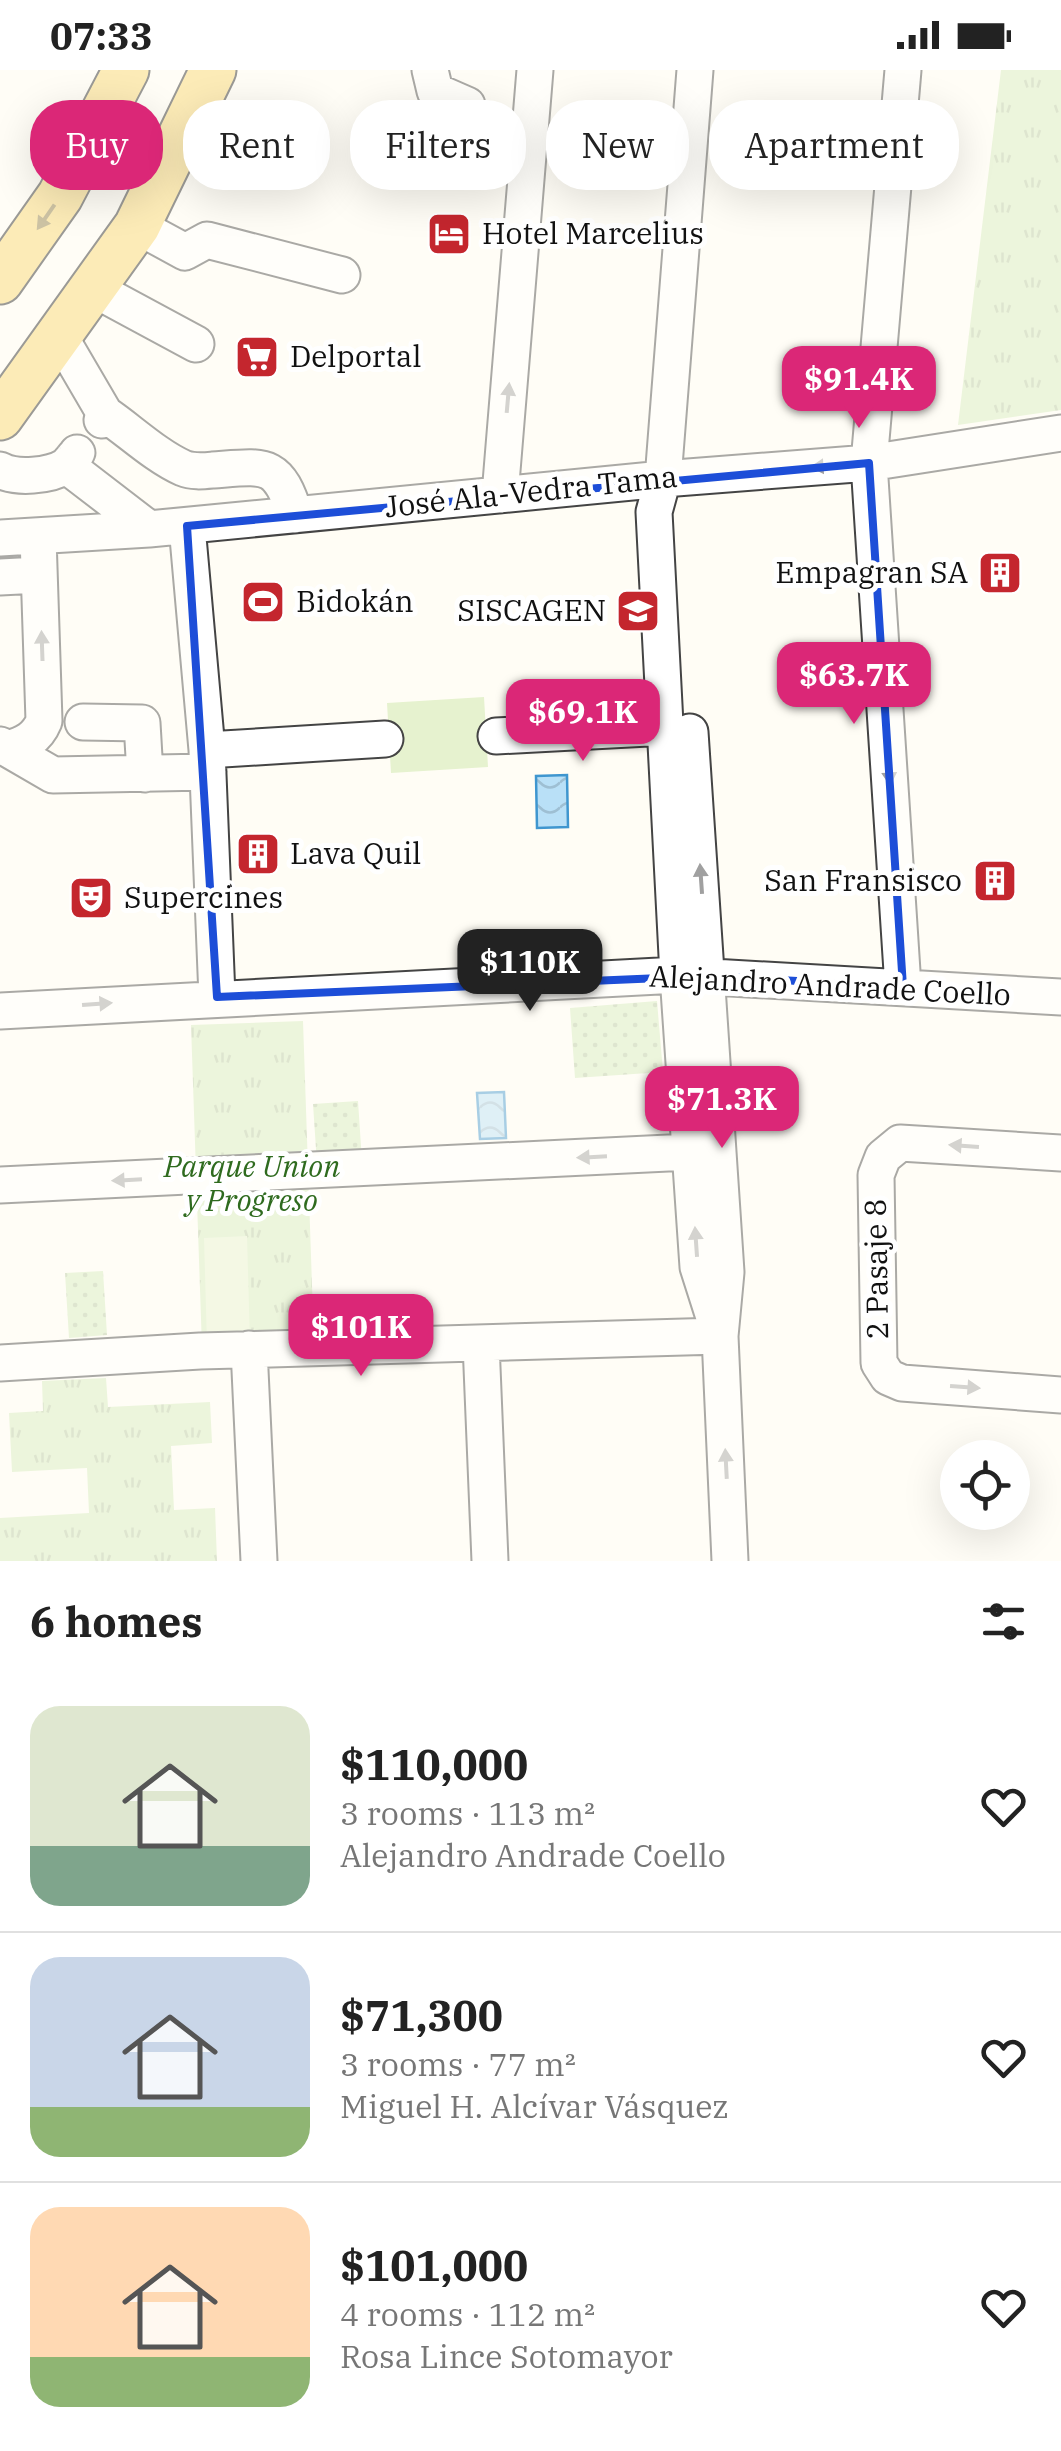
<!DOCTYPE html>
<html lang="en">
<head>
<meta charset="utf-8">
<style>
	:root { --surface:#fff; --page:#f2f2f2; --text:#222; --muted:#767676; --line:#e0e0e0; --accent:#db2777 }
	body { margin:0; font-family:"IBM Plex Serif",serif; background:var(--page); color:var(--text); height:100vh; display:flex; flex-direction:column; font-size:38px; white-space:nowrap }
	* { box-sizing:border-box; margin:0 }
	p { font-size:32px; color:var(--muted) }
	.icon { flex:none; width:55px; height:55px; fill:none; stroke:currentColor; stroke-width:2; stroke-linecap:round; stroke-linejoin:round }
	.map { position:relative; height:1491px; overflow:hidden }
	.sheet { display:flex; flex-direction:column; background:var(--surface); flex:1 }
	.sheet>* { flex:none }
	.banner { position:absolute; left:30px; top:30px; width:1002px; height:90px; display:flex; gap:20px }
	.fabs { position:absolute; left:940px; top:1370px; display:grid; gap:20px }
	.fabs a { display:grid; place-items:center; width:90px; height:90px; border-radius:50%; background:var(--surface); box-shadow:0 10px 40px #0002; font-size:50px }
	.price { position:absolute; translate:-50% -85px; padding:0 22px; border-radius:20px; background:var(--accent); color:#fff; font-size:32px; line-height:65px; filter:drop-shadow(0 2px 5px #0008) }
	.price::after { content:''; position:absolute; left:50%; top:60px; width:30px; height:22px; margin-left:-15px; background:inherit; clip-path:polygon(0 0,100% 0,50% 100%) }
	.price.current { background:#222; color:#fff }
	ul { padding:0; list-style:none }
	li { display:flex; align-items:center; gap:30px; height:250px; padding:0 30px }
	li+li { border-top:2px solid var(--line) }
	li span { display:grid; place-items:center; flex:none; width:280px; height:200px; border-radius:30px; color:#555 }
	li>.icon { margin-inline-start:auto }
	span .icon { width:120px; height:120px; fill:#fffc; stroke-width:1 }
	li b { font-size:42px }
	h2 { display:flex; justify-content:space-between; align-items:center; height:120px; padding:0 30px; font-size:42px }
	.tag { padding:0 35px; border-radius:40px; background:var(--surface); box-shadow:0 10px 40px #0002; font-size:35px; line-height:90px }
	.tag.current { background:var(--accent); color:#fff }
	.status { display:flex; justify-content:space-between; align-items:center; height:70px; padding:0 50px; background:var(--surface); direction:ltr }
	.status svg { height:28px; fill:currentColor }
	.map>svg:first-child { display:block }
</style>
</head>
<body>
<div class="status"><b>07:33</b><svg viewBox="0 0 49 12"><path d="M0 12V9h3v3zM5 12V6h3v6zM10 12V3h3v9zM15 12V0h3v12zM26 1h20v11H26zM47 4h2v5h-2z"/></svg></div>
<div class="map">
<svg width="1061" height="1491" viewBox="0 0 1061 1491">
	<defs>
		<pattern id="grass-dots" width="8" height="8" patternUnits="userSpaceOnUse" patternTransform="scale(2.5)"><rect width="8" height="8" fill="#d5ebbd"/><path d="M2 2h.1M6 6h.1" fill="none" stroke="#b6c8a1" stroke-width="1.8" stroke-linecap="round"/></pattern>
		<pattern id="park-tufts" width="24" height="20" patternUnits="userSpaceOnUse" patternTransform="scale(2.5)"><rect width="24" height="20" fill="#d5ebbd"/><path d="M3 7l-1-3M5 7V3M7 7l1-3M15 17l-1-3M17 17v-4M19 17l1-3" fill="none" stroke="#b6c8a1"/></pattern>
		<pattern id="water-waves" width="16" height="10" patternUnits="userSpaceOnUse" patternTransform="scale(2.5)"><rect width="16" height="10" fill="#b9e0f7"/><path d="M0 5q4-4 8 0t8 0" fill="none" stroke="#9ebfd3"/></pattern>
	</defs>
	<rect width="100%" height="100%" fill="#fffdf5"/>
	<path fill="url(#grass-dots)" d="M657 931 663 1002 575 1008 570 938Z
		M358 1031 362 1091 317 1094 313 1034Z
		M103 1201 107 1265 69 1268 65 1203Z"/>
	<path fill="url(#park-tufts)" d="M1001 0H1061V340L958 355Z
		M303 951 314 1274 202 1278 191 955Z
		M106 1308 108 1337 210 1332 212 1373 171 1376 174 1440 215 1438 217 1491H0V1448L89 1443 87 1398 12 1402 9 1343 43 1341 42 1311Z"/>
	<path fill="#e6f2cf" d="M484 627 488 697 391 703 387 633Z
		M247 1166 250 1273 207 1274 204 1168Z"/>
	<path fill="url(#water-waves)" stroke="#3f96cf" stroke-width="2.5" d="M567 705 568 757 537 758 536 706Z
		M504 1022 506 1068 480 1069 477 1023Z"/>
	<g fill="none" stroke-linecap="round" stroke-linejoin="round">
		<defs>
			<path id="minor" d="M430 0 435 21 467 35
				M695 0 663 409 654 442 678 905 698 1197 720 1266
				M137 156 185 182 207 170 342 205
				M94 219 196 274
				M60 267 105 344 102 350
				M105 344C130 361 156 386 183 398 193 402 202 401 213 400 266 396 278 391 295 445
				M67 396 149 459
				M0 400C16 409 50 406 66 396 67 395 77 384 77 383
				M500 425 535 0
				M187 456 207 680 217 927
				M0 468 149 459 663 409 869 393 1061 363
				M0 507 39 505
				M83 652 142 653 145 704
				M690 662 726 1202 720 1266 730 1491
				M496 666 667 657
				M0 675 8 679C25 674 37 668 44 651L38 467
				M8 679 53 705 208 702
				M207 680 385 669
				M903 917 869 393 903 0
				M0 941 678 905 1061 927
				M1061 1083 900 1073 883 1087 876 1105 879 1293 888 1307 902 1313 1061 1325
				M0 1115 689 1082
				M481 1273 490 1491
				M249 1279 259 1491
				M0 1293 200 1281 720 1266"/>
			<path id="major" d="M0 211 60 126 126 0
				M0 347 137 156 213 0"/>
		</defs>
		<use href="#minor" stroke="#444" stroke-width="39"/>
		<use href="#major" stroke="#222" stroke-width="49"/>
		<use href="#minor" stroke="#fff" stroke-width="35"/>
		<use href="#major" stroke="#f9d66b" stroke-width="45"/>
	</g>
	<defs><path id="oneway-solid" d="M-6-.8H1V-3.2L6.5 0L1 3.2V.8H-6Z" transform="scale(2.5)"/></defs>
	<use fill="#917d42" href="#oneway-solid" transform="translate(46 147) rotate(125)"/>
	<g fill="#a0a0a0">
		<use href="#oneway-solid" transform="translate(508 328) rotate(-85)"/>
		<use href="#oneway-solid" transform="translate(826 396) rotate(176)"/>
		<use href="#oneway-solid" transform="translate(42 576) rotate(-92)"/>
		<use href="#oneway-solid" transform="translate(889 700) rotate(86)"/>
		<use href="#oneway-solid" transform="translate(701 809) rotate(-94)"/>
		<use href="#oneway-solid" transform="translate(97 934) rotate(-4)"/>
		<use href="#oneway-solid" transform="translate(964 1076) rotate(-176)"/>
		<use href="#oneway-solid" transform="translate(592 1087) rotate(177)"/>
		<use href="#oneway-solid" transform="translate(127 1110) rotate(177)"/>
		<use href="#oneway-solid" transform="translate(696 1172) rotate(-94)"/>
		<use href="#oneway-solid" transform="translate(965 1317) rotate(4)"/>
		<use href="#oneway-solid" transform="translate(726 1394) rotate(-93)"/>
	</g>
	<path d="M0 0H1061V1491H0ZM869 393 903 917 708 906 217 927 187 456Z" fill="#fffdf5" fill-opacity=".55" fill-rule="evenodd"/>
	<path fill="none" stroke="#1d4ed8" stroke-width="8" stroke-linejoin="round" d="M869 393 903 917 708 906 217 927 187 456Z"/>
	<defs>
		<symbol id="hotel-square" viewBox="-11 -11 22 22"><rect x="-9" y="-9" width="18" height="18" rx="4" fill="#c4262e" stroke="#fff"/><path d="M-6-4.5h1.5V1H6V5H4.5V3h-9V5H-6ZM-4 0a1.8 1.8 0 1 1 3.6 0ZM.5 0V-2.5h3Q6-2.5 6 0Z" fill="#fff"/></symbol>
		<symbol id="supermarket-square" viewBox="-11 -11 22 22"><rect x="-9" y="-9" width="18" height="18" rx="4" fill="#c4262e" stroke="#fff"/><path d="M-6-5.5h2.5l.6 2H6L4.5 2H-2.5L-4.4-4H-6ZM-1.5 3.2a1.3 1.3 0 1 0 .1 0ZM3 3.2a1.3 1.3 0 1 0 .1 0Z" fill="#fff"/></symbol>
		<symbol id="building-square" viewBox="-11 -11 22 22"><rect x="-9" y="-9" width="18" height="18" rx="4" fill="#c4262e" stroke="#fff"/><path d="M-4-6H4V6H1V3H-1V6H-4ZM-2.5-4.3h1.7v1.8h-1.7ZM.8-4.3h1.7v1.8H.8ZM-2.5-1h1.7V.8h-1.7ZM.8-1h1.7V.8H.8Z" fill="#fff"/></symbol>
		<symbol id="stadium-square" viewBox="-11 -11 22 22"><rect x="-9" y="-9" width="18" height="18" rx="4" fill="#c4262e" stroke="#fff"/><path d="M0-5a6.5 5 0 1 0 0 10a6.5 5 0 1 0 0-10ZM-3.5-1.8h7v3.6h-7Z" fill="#fff"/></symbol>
		<symbol id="school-square" viewBox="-11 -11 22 22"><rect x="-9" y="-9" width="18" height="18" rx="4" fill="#c4262e" stroke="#fff"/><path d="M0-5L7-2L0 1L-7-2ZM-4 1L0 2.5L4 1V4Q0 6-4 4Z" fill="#fff"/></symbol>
		<symbol id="theatre-square" viewBox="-11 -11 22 22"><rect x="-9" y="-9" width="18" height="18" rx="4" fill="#c4262e" stroke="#fff"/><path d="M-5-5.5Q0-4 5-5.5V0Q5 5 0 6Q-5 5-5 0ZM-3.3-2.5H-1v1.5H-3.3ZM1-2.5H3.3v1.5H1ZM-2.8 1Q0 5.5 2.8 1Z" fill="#fff"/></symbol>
	</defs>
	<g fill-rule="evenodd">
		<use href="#hotel-square" x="424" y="139" width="50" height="50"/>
		<use href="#supermarket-square" x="232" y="262" width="50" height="50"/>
		<use href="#building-square" x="975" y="478" width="50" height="50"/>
		<use href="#stadium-square" x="238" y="507" width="50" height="50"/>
		<use href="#school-square" x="613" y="516" width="50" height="50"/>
		<use href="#building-square" x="233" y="759" width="50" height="50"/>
		<use href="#building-square" x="970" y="786" width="50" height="50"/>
		<use href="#theatre-square" x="66" y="803" width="50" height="50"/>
	</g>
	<g text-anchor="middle" stroke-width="10" stroke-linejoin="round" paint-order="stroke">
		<g font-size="30" fill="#111" stroke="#fff" text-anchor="start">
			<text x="482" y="174">Hotel Marcelius</text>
			<text x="290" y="297">Delportal</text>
			<text x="968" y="513" text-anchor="end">Empagran SA</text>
			<text x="296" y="542">Bidokán</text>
			<text x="606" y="551" text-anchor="end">SISCAGEN</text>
			<text x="290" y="794">Lava Quil</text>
			<text x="962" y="821" text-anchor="end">San Fransisco</text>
			<text x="124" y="838">Supercines</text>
		</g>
		<g font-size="30" fill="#111" stroke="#fff">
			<text transform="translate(531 422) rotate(-6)" y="10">José Ala-Vedra Tama</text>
			<text transform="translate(830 916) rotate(3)" y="10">Alejandro Andrade Coello</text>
			<text transform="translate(877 1199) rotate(-91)" y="10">2 Pasaje 8</text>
		</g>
		<g font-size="30" font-style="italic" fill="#2f6b1f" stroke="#fff">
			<text x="252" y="1107">Parque Union<tspan x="252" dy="34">y Progreso</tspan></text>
		</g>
	</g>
</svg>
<div class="fabs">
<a><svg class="icon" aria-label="locate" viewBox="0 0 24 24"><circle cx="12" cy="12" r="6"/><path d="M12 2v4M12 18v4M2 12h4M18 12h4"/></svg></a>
</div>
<b class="price" style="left:859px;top:361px">$91.4K</b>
<b class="price" style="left:854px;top:657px">$63.7K</b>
<b class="price" style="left:583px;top:694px">$69.1K</b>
<b class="price current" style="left:530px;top:944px">$110K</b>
<b class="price" style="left:722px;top:1081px">$71.3K</b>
<b class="price" style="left:361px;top:1309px">$101K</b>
<div class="banner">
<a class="tag current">Buy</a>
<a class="tag">Rent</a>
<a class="tag">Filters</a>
<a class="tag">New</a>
<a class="tag">Apartment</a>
</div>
</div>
<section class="sheet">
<h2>6 homes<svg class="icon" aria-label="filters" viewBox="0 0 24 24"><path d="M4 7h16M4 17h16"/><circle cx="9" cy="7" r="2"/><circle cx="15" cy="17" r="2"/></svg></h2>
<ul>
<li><span style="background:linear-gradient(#dfe7d0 70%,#7fa58c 0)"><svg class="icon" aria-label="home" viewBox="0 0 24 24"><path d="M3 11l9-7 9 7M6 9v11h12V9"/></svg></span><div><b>$110,000</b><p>3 rooms · 113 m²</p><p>Alejandro Andrade Coello</p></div><svg class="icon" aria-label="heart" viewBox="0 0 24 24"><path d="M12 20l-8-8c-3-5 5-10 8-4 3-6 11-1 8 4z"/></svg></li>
<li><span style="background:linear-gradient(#c9d6e8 75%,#8fb573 0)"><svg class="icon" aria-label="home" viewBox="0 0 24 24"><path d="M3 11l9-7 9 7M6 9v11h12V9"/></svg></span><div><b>$71,300</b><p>3 rooms · 77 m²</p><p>Miguel H. Alcívar Vásquez</p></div><svg class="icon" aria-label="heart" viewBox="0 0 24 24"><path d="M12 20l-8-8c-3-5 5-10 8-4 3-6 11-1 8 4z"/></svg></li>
<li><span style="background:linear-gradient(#ffd9b3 75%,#8fb573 0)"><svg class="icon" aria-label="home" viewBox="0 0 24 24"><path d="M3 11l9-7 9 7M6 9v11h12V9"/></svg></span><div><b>$101,000</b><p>4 rooms · 112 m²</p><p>Rosa Lince Sotomayor</p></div><svg class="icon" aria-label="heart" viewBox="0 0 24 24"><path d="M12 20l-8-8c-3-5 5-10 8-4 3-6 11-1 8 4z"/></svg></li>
</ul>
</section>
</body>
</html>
